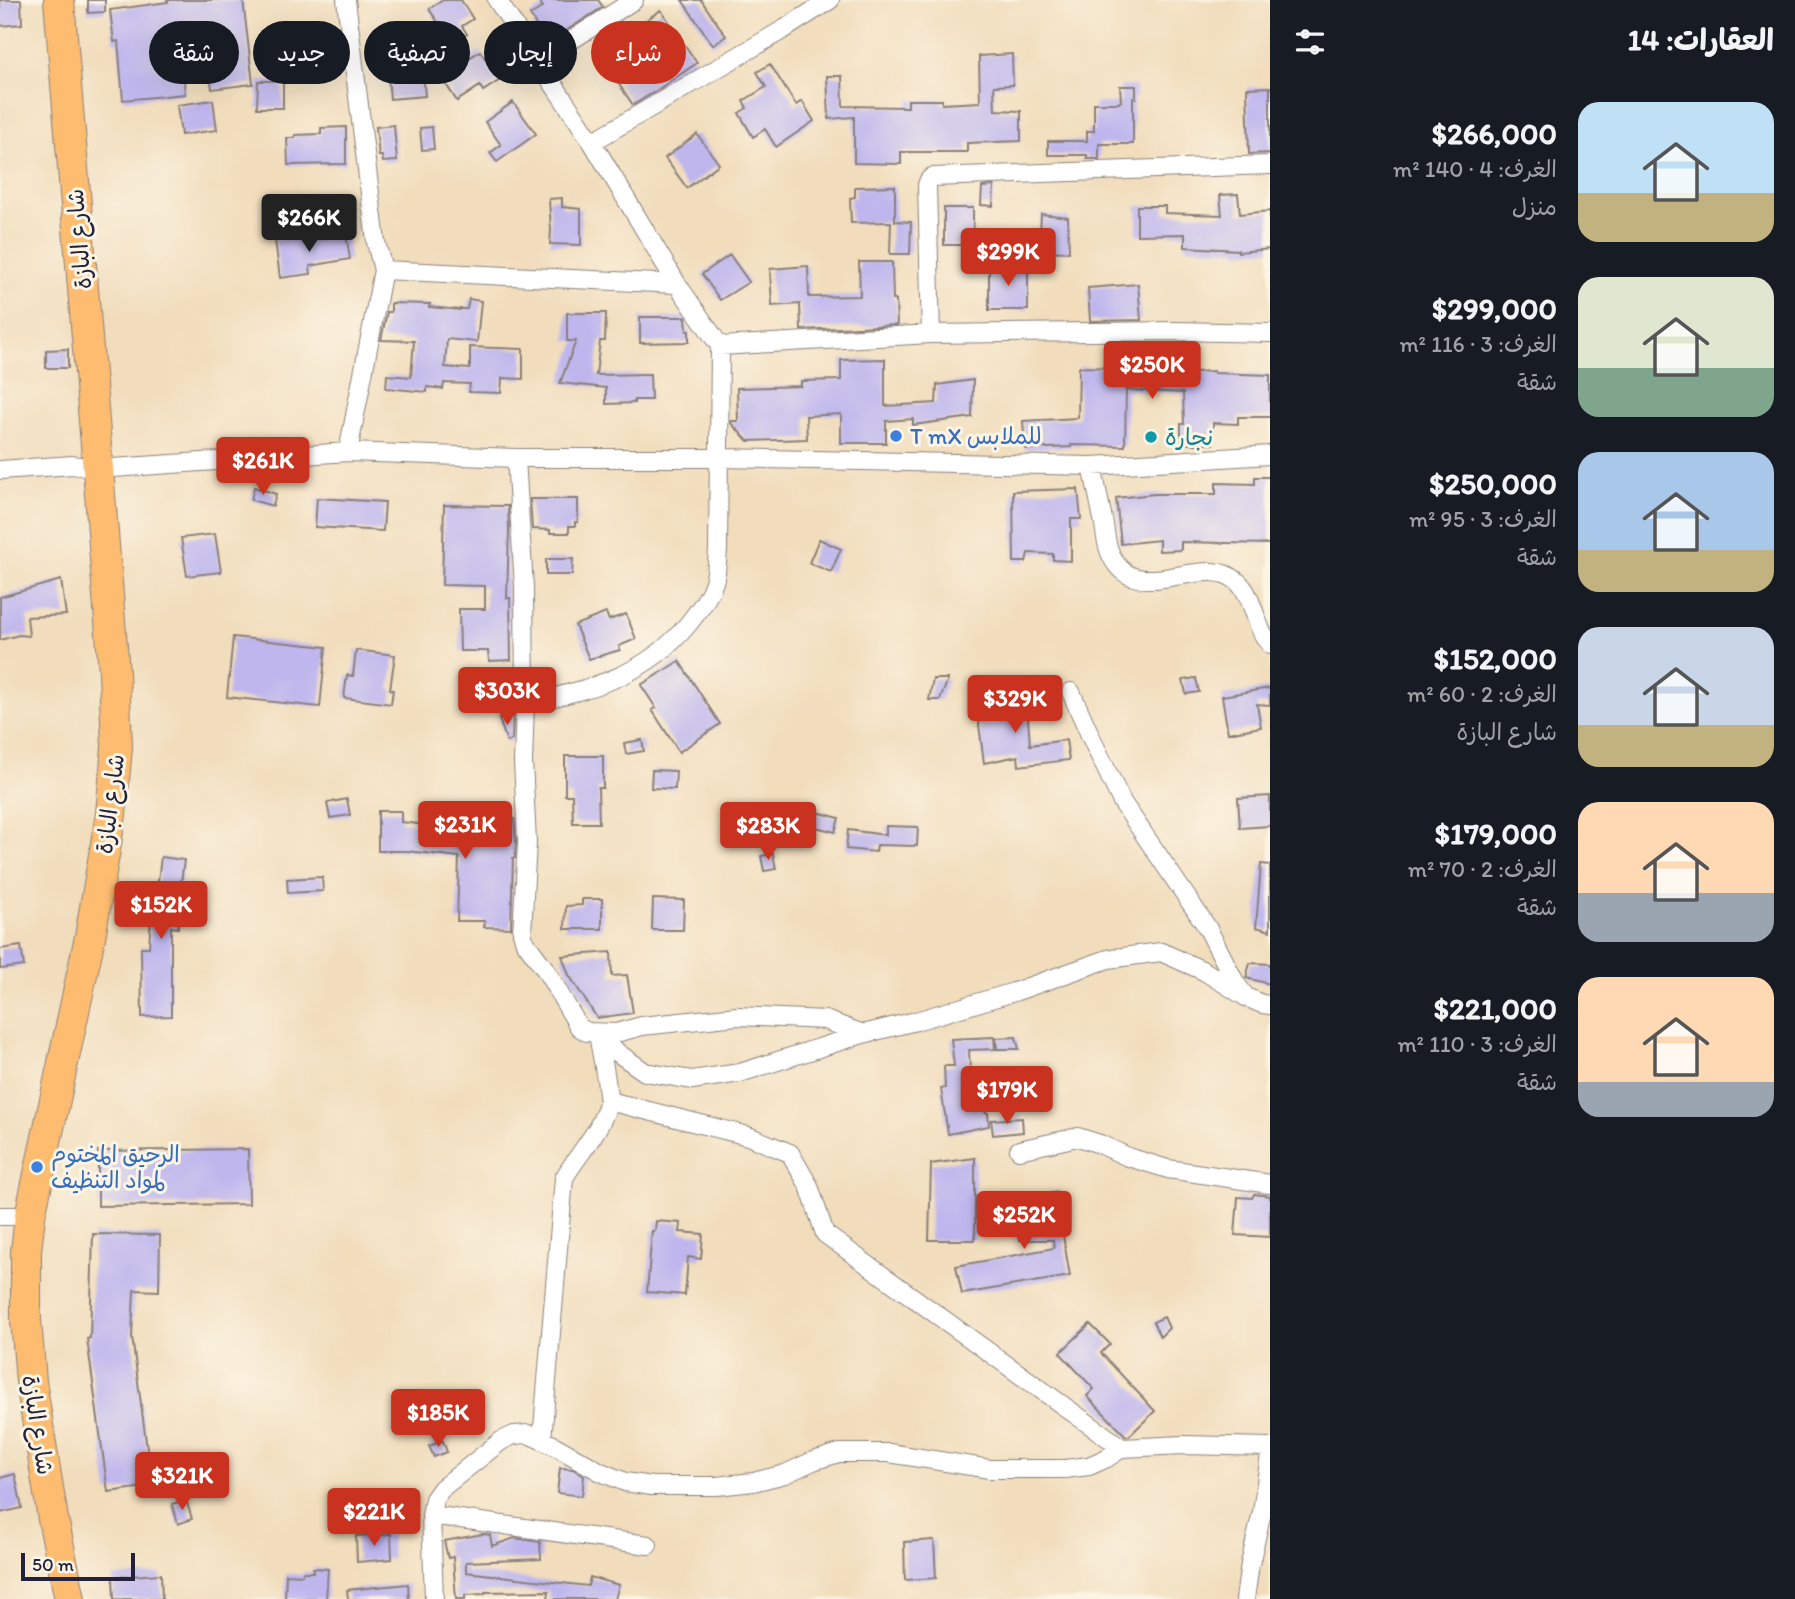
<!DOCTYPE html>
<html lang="ar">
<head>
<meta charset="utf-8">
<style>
	:root { --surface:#171b24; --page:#20242c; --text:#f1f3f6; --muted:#9ea1a6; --accent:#c8321e }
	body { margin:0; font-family:Itim,"Playpen Sans Arabic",sans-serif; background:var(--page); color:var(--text); direction:rtl; height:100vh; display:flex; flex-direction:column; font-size:26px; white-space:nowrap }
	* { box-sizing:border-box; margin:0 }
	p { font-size:23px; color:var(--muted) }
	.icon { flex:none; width:38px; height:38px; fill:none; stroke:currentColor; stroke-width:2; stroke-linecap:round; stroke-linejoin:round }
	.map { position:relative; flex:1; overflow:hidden; direction:ltr }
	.details { display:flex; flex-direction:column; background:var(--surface); width:525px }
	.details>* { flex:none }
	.top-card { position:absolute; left:21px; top:21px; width:665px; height:63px; direction:rtl; display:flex; gap:14px }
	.scale { position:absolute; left:21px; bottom:18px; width:114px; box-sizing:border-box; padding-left:7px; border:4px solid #22223b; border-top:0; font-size:19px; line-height:24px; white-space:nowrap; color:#22223b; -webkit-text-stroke:5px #fcf5e5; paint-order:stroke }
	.price { position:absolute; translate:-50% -60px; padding:0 16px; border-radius:7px; background:var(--accent); color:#fff; font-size:23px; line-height:46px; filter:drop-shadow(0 2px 4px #0008) }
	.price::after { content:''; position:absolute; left:50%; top:42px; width:21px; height:16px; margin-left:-10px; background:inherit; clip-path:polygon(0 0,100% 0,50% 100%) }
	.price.active { background:#222; color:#fff }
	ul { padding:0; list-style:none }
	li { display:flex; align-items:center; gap:21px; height:175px; padding:0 21px }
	li span { display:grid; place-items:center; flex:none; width:196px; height:140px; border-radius:21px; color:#555 }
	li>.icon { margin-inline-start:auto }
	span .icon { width:84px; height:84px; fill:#fffc; stroke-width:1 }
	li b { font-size:30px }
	h2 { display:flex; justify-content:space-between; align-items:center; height:84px; padding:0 21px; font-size:30px }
	.pill { padding:0 24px; border-radius:32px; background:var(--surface); box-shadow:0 7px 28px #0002; font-size:24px; line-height:63px }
	.pill.active { background:var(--accent); color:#fff }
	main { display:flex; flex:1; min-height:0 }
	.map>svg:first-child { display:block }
</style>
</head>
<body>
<main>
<section class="details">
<h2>العقارات: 14<svg class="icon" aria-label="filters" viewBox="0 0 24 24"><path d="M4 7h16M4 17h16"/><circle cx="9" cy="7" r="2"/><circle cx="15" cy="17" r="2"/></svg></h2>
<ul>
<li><span style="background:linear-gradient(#bfe0f5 65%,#c2b280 0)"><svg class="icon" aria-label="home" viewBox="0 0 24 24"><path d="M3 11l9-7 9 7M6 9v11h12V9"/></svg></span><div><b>$266,000</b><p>الغرف: 4 · 140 m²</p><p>منزل</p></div></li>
<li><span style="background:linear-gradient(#dfe7d0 65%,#7fa58c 0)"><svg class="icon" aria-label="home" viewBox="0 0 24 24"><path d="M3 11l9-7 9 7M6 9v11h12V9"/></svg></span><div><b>$299,000</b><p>الغرف: 3 · 116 m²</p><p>شقة</p></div></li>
<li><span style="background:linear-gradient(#a9c7e8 70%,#c2b280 0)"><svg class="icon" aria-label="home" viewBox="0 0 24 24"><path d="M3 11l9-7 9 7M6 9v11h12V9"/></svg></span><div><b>$250,000</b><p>الغرف: 3 · 95 m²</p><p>شقة</p></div></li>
<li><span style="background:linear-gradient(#c9d6e8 70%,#c2b280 0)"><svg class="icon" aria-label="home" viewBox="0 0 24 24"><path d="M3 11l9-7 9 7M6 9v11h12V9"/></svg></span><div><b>$152,000</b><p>الغرف: 2 · 60 m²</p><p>شارع البازة</p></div></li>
<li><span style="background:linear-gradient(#ffd9b3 65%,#9aa5b1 0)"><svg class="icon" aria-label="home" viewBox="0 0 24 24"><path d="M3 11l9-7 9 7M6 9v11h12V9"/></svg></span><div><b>$179,000</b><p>الغرف: 2 · 70 m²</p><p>شقة</p></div></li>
<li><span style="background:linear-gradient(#ffd9b3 75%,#9aa5b1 0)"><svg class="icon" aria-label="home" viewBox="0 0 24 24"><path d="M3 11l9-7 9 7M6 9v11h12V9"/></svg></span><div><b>$221,000</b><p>الغرف: 3 · 110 m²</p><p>شقة</p></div></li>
</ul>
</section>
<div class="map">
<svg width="1270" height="1599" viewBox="0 0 1270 1599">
	<rect width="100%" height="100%" fill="#fcf5e5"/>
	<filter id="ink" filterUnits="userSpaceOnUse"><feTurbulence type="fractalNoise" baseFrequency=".0143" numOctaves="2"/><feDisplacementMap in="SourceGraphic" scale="14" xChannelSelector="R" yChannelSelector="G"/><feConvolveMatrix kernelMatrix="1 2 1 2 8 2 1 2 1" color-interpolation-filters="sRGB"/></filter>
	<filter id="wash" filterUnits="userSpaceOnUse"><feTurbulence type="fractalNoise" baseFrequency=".00686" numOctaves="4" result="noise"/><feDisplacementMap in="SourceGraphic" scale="28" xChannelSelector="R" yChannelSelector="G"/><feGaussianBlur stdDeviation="1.57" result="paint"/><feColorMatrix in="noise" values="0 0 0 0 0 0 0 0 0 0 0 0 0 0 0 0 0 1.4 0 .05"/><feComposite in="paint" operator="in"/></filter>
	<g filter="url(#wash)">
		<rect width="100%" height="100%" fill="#f1ddbc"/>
		<g id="blocks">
			<path fill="#beb6ed" d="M0 0H21L22 24 0 26Z
				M88 0H105V12L88 13Z
				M167 0H243L253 84 212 89 210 74 217 73 215 60 218 59 214 28 180 33 185 94 123 100 118 41 114 42 110 10 168 2Z
				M443 0H461L473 19 462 26 467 34 434 53 433 38 448 37 429 9Z
				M538 0H598L603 7 547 43 543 36 539 38 532 28 536 25 530 15 543 7Z
				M682 0H701L726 36 713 45Z
				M661 10 697 63 656 91 633 105 618 83 622 81 601 51Z
				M480 51 500 80 483 91 480 86 457 101 441 77Z
				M1012 54 1013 85 994 86 995 110 1021 111V141L967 143V152H901V164L854 163V117L829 119 827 76H842L843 106 908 107V100H942V104L980 102 979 56Z
				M284 61H302V77L284 78Z
				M422 63 425 96 390 99 387 66Z
				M770 64 796 105 802 101 814 121 776 147 765 129 753 137 739 113 747 108 743 101 766 87 757 72Z
				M258 81H283V108H257Z
				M1120 86H1136V98H1133V144H1099V159H1087V155H1048V141H1087V131H1094V103H1119L1121 101Z
				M1270 87V153L1249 154 1247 88Z
				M213 100 217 130 181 135 177 105Z
				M513 102 536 134 497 162 490 153 501 145 485 122Z
				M394 125 397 161 383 162 382 156H379L376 127Z
				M346 127V164L288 165 287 138H295V135L321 134V128Z
				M432 127 434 149 422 150 420 128Z
				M697 134 719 164 687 188 665 158Z
				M895 186V221L911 222 910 254H890L891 222 851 223 850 198 855 197V187Z
				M994 186 993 206 981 205 982 187Z
				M1238 194 1240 214 1270 211V249L1238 252V250L1185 247V234L1137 235V206H1165V213L1222 215 1220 195Z
				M562 198V207L581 209V245L550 244 551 230 549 199Z
				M944 208H973V245H944Z
				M1041 214 1068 217 1069 252 1039 251Z
				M346 234 350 259 310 266 311 274 280 278 275 240 306 236V241Z
				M730 255 749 282 720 300 702 274Z
				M859 262H892L893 300H896L897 325 801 330 800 304 772 306 770 269 808 266 809 297 860 296Z
				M989 267H1028V310H989Z
				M1138 284 1141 320 1090 321 1088 288Z
				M469 299 481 301 477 342 447 339 445 367 470 369V347L523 349V379L502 378 501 393 469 392 470 384 444 383 443 389 427 387V392L386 388 387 375 411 377 414 341 381 340 387 312H391V303L430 304 429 307 460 310V309H467Z
				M567 313H606L605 341H600L596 375 650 374 651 400H634V403L606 404V388L560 383 576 341H567Z
				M640 317H686L687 331H689V342L640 343Z
				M1131 344 1181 347 1179 373 1214 371V373L1270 375V417H1238V424L1213 423V444H1181V424H1184L1183 393 1126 390 1125 446 1071 445V447L1025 449 1023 421 1078 418 1079 367 1130 368Z
				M68 349V368H46V350Z
				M885 359V406L936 403 937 385 973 380 972 417 913 425V419L886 421V443H841V414L806 416 807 439 748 441 731 423V421H738L737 388 801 386V381L841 380V360Z
				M1255 477H1270V544L1181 542V550L1159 551V540L1121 544 1116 498 1155 494H1216V483L1255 484Z
				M254 487 276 494 273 506 251 500Z
				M1078 489 1081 519H1071V561L1053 560V554L1028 553 1026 562H1014L1013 491Z
				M317 498 385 502 383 531 315 527Z
				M530 499H578V522H575V526H569V533H550V530L532 529Z
				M444 505 508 506 509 529 507 598H510L511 660 489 661 488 651H460L459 609H485V586L442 585Z
				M215 534 221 572 187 576 181 538Z
				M819 539 841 549 831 572 809 563Z
				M546 559H573L572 575H546Z
				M61 580 66 615 27 617 29 636 19 635 0 640V597Z
				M606 613 609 620 626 614 636 639 619 646 620 650 589 659 575 625Z
				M233 637 326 647 320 707 227 697Z
				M356 650 395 655 390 689 393 690 391 704 344 698 347 675 353 676Z
				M679 661 720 724 679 752 652 710 656 708 641 685Z
				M1196 678 1199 692 1186 694 1183 680Z
				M933 679H948L940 700H929Z
				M1270 688V705L1257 704 1261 727 1228 733 1222 696Z
				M1017 692 1026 693 1030 745 1066 740 1069 760 1019 766 1018 756 984 763 979 725 981 710 997 711V698L1011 697Z
				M513 714 512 740 507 742 499 719Z
				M642 740 644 751 626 754 624 743Z
				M565 756H603V788H598L599 823H573L572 795H565Z
				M652 770 676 771 675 789 651 788Z
				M1270 796V826L1240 828 1238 798Z
				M347 799 350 815 330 818 327 803Z
				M803 808 839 818 835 832 812 826 808 842 765 831 771 809 801 816Z
				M378 811H401V822L478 831 480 815 514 819 516 842 515 858H513L511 928 484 927 485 921H457L459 857 406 851H378Z
				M886 826 918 827 917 846 877 845 876 852 846 849 848 830 886 835Z
				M773 854 776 869 764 871 761 856Z
				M161 857 184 860 178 906H180L178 928 171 927V1016L142 1017 141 947H149L152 904H155Z
				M1261 864 1270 865V931L1256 927Z
				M322 877 323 891 288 893 287 879Z
				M582 899H602V929H565L566 906 582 905Z
				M653 899 684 900 683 930H652Z
				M21 946 24 966 0 969V949Z
				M611 952 612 976 627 975 633 1013 597 1018 569 975 562 956Z
				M1250 963 1270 964V984L1246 978Z
				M994 1037 995 1049 969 1050 970 1073H975L977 1084H982L985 1112 988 1113 989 1126 948 1134 941 1089 945 1088 944 1066H954L951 1039Z
				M1016 1037 1019 1049H997L996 1038Z
				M1022 1118 1023 1132 993 1135 991 1120Z
				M248 1149 249 1204 98 1206V1151Z
				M975 1158V1240H929L931 1164Z
				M1057 1192 1065 1229 1062 1230 1070 1276 962 1294 956 1266 1054 1248 1053 1240H1020L1014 1202Z
				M1254 1194 1270 1196V1237L1235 1235 1238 1197 1252 1198Z
				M656 1221 681 1223 680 1232 703 1234 701 1259 688 1257 685 1295 647 1292 652 1231H655Z
				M93 1234 160 1235 159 1291 134 1290 132 1337 152 1486 108 1492 87 1339 90 1338Z
				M1164 1317 1169 1328 1160 1337 1153 1322Z
				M1090 1324 1110 1344 1101 1353 1155 1411 1129 1436H1126L1087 1396 1094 1389 1060 1353Z
				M443 1441 447 1452 434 1457 429 1446Z
				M560 1468 573 1469 584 1476 582 1496 557 1493Z
				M15 1474 22 1508 0 1513V1478Z
				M186 1500 192 1519 178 1524 172 1504Z
				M391 1534 392 1559 357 1562 356 1536Z
				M483 1534 490 1535 492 1546 515 1538 540 1542 541 1559 466 1562V1572L588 1586 590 1577 619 1585 615 1599H548L549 1591 485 1592V1594L465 1595V1599H456L453 1557 448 1558 444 1541Z
				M934 1540 936 1578 905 1580 904 1542Z
				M313 1568 328 1569 326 1599H285L286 1574 302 1575 303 1572H313Z
				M161 1574 162 1599H114L113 1577Z
				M408 1584 409 1599H348L347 1590Z"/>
		</g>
	</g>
	<g filter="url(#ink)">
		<use href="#blocks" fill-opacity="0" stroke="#8a807c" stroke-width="2"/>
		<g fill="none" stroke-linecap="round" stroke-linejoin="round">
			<defs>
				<path id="minor" d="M346 0 376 242 383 270 348 452
					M497 0 592 142 677 284 720 346 718 550C717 560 717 572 714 582 709 598 699 610 689 623 646 677 590 689 525 704
					M539 61 634 0
					M592 142 786 28 830 0
					M383 270 677 284
					M931 334 927 185 929 180 932 177 1270 165
					M720 346 931 334 1176 331 1270 333
					M516 458 524 587 525 704 523 762 527 842 522 933 525 942 545 969 579 1027 587 1032 616 1033 642 1026 737 1016 825 1020 863 1034 916 1021 1014 992 1108 959 1161 952 1204 971 1246 997
					M1092 466C1096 485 1100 505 1104 524 1105 532 1106 542 1109 550 1131 613 1204 549 1238 582 1255 598 1254 627 1270 644
					M0 470 73 465 98 469 348 452 516 458H720L1092 466 1270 455
					M1071 692 1094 744 1122 802 1207 927 1236 984 1246 997 1262 1004 1270 1005
					M598 1034 618 1053 645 1072 692 1080 740 1073 863 1034
					M609 1101 748 1136 790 1153 809 1186 825 1234 1122 1448
					M1019 1150 1078 1137 1100 1144 1128 1157 1168 1169 1270 1184
					M0 1216H30
					M542 1440 564 1178C578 1154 601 1131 608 1103 610 1094 600 1047 598 1034
					M431 1515 648 1545
					M434 1599 431 1515 434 1499 442 1488 501 1441 514 1435 528 1434 553 1445 601 1472 625 1482 652 1486H717L753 1482 785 1474 813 1461 839 1453H889L990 1469H1065L1089 1466 1107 1458 1122 1448 1183 1445 1270 1447
					M1245 1599 1250 1564 1262 1512 1270 1454"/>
				<path id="primary" d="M59 0 98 469 114 672 117 747 111 814 90 937 30 1216 26 1251V1320L31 1381 53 1519 70 1599"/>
			</defs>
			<use href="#minor" stroke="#8a807c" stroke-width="20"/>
			<use href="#primary" stroke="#8a807c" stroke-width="32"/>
			<use href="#minor" stroke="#fff" stroke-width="18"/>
			<use href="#primary" stroke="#fdbc6f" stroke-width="30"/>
		</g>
	</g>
	<g fill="#3f7fe0" stroke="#fcf5e5" stroke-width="2.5">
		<circle cx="896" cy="436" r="7"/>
		<circle cx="37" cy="1167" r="7"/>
	</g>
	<circle fill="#0f9aa8" stroke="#fcf5e5" stroke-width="2.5" cx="1151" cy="437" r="7"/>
	<g text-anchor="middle" stroke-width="6" stroke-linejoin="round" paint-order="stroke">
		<g font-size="23" fill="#22223b" stroke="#fcf5e5">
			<text transform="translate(79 239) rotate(-95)" y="8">شارع البازة</text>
			<text transform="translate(110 804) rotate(-83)" y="8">شارع البازة</text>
			<text transform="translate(38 1425) rotate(81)" y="8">شارع البازة</text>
		</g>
		<g font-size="23" fill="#366cbe" stroke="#fcf5e5" text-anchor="start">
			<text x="910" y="444">T mX للملابس</text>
			<text x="51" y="1162">الرحيق المختوم<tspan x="51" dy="26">لمواد التنظيف</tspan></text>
		</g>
		<g font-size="23" fill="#0d838f" stroke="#fcf5e5" text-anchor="start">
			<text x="1165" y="445">نجارة</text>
		</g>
	</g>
</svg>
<div class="scale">50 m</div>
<b class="price active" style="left:309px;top:254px">$266K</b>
<b class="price" style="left:1008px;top:288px">$299K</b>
<b class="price" style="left:1152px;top:401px">$250K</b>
<b class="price" style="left:263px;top:497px">$261K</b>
<b class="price" style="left:507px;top:727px">$303K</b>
<b class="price" style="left:1015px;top:735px">$329K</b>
<b class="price" style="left:465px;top:861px">$231K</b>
<b class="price" style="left:768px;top:862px">$283K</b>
<b class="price" style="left:161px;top:941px">$152K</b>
<b class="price" style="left:1007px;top:1126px">$179K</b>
<b class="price" style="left:1024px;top:1251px">$252K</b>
<b class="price" style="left:438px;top:1449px">$185K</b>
<b class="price" style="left:182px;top:1512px">$321K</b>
<b class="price" style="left:374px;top:1548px">$221K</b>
<div class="top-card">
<a class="pill active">شراء</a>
<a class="pill">إيجار</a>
<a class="pill">تصفية</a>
<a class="pill">جديد</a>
<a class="pill">شقة</a>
</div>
</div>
</main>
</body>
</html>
